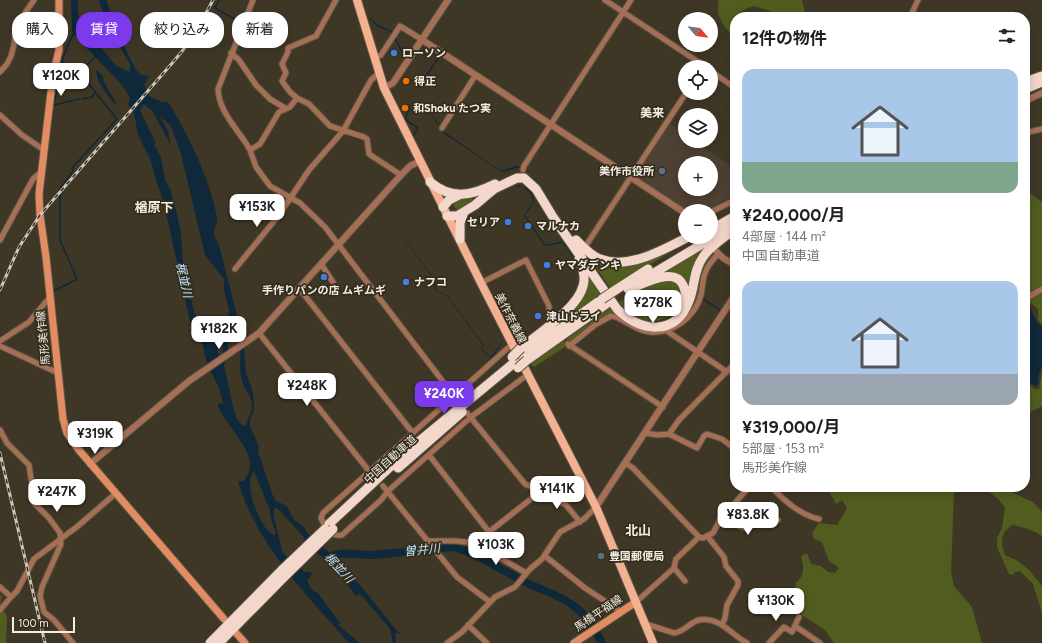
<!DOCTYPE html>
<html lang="ja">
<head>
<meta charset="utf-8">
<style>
	:root { --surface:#fff; --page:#f2f2f2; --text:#202124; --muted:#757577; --accent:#7c3aed }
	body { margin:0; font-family:Figtree,"Noto Sans JP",sans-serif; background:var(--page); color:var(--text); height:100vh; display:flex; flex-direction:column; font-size:15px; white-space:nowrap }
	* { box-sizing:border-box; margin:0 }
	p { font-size:13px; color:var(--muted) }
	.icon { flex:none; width:22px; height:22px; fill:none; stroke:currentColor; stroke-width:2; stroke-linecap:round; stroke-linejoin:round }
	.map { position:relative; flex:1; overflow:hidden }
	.drawer { position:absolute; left:730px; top:12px; width:300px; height:480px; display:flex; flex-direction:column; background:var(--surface); border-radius:16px; box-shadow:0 2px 10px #0003 }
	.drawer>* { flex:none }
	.banner { position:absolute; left:12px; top:12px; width:380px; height:36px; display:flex; gap:8px }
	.needle { width:26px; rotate:119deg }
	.controls { position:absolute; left:678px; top:12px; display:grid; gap:8px }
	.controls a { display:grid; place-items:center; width:40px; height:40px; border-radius:50%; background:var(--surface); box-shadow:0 2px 10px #0003; font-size:20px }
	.scale { position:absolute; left:12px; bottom:10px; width:63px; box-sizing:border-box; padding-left:4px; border:2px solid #f3eee3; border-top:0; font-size:11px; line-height:14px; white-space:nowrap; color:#f3eee3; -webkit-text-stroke:3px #342d1c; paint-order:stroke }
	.price { position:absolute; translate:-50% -34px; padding:0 9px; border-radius:8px; background:#fff; color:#222; font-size:13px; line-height:26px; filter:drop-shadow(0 1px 2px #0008) }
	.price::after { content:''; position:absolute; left:50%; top:24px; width:12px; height:9px; margin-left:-6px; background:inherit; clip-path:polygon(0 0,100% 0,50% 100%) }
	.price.active { background:var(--accent); color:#fff }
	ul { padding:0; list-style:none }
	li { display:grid; align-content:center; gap:8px; height:212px; padding:0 12px }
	li span { display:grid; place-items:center; height:124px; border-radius:12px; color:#555 }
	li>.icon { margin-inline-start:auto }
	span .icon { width:72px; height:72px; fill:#fffc; stroke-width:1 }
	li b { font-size:17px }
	h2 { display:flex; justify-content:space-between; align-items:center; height:48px; padding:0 12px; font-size:17px }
	.pill { padding:0 14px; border-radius:16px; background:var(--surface); box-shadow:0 2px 10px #0003; font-size:14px; line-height:36px }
	.pill.active { background:var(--accent); color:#fff }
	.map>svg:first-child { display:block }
</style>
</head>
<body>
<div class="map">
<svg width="1042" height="643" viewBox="0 0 1042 643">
	<rect width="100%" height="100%" fill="#3f3726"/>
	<path fill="#4e4133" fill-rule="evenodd" d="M670 124 685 134V141H695L729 165 735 179V195L706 211H686L634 177ZM685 163H711V189H685Z"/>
	<path fill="#515c1f" d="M718 0H802L805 12 812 17H779L770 11 754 6 743 10 738 17H735V53C734 32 725 31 719 16 717 11 719 5 718 0Z
		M1025 190 1042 202V324L1038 320V309L1031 303 1025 301Z
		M461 197H472L473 202 458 210 454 207V203Z
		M691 237H694L611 289 587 254 618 264Z
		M714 243 691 290 685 283 659 275 666 269Z
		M713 250 715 255C712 261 706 266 703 273 698 287 700 301 691 313 677 331 651 336 632 326 627 323 618 313 611 314 597 318 583 333 571 343L566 339 613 306C623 319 634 328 651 329 659 329 667 327 674 323 702 307 689 269 713 250Z
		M585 270 604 293 551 331 574 305Z
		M671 279 682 288C682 293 682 299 681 304 680 308 675 313 671 315 652 328 632 318 619 302L642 287Z
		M565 340 566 344 565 347 534 367 529 363Z
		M1042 371V406L1030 412 1025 411V383L1035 389H1039Z
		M832 487H967L958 488 954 493 951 572 954 586 972 607 982 643H834L825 630 802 615 798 603 793 601 796 583C805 575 804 567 801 556L807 553 811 564 821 566 828 572 835 573 839 568 829 561 822 542 814 539 812 533 819 523 837 525 847 508 842 500 836 504 830 493Z
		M974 487H1005L1009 491 1033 502 1042 512V536C1036 531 1020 526 1012 525 1000 534 1000 542 1005 555L1018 561 1029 570 1042 586V613L1033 584 1020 571 1015 572 1013 575 1009 574 997 547V538L1002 528 1005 508C998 496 987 489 974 487Z
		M0 595 2 596 0 605 7 616 6 643H0Z"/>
	<path fill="#0f283a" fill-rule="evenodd" d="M71 0H78V14L85 31 95 40 116 66 130 72V64L116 40 98 0H106L111 14 121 29 125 48 136 70 141 75 149 76 144 84 150 97 162 102H168C188 135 204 167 214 204 215 209 218 218 217 222 212 235 213 233 219 245L243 339 246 373 253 392 254 411 250 418V426L259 447 258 452 273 496 276 501 287 506 294 520 303 526 310 537 338 559 341 565 361 586 397 631 402 634 395 633 396 643H393L390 629 362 596 359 594 356 596 329 560C320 557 306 547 304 537L277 508H274V517L282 551 288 558 305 572H311L312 574 307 581 313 591 318 593 331 611 340 623 338 625 360 643H349C307 596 256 544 238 481H243C266 457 225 428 218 405L219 403 223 404 219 388 207 364 201 338 196 330 191 326 163 199 156 181 151 161 138 135 134 113 128 104 130 98C123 83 111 74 100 62 90 52 82 42 72 32ZM143 104 152 110 171 146 168 131 159 115 171 126 181 154 205 255 224 279V290L229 309 228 323 224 335 222 354H218L217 347 212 337 194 312 183 262 181 234 177 214 170 188 165 180 161 157 155 146V142L140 110ZM234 325C245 338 238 360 241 376 242 388 252 394 252 405 252 413 248 417 246 425L243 426 237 419 234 411 224 365 228 351V334ZM254 471 269 508 272 522 276 533 274 535C260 530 242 482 254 471Z
		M368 17 379 25 393 32 405 57 404 58 392 33 377 26Z
		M97 70 103 76 104 82 118 106C111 101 94 79 97 70Z
		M425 104 443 131 501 171 515 166 522 167 521 169 520 167 503 172 500 171 442 132Z
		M518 185C527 186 537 193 533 203 531 208 527 211 525 215L544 243 546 245C552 244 558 240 564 243 570 251 577 260 580 270 587 289 565 306 550 314 554 311 561 307 565 303 591 282 579 265 563 243L546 246 543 244 524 215 533 202 532 195 523 186 515 187Z
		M379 206 434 278 436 290 447 295 483 344 482 349 491 357 504 339 490 362 414 429 486 365 491 358 481 349 482 344 447 296 435 290 433 278Z
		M1025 307 1030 308 1038 324 1042 326V366L1038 377 1039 383 1036 386 1025 380Z"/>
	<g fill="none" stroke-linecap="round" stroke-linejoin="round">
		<path stroke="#0f283a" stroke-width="1.5" d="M219 0 215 8 240 22
			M423 80 440 56 427 47
			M82 99 92 97 95 92 87 81 83 69 97 55
			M55 102C58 77 61 55 74 33
			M54 105 79 99
			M410 106 405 119 418 128 413 137
			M59 190 73 171 72 168 117 119 95 92
			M54 291 77 279 60 240V195
			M702 298 721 311
			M22 324 29 318 46 298
			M0 337 15 328"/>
		<path stroke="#0f283a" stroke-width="8" d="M330 557C343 550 358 556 372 555 399 553 426 549 453 547 479 554 501 570 525 582 543 591 563 596 579 610 589 619 596 632 602 643"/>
		<defs>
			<path id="minor" d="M605 0 706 67
				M910 17 918 0
				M231 53 239 60 256 85 270 99 285 108
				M375 58 381 55 400 26 421 39
				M711 71 735 88
				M0 72 7 64 11 56 14 45 16 26 34 0
				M297 98 290 92 282 81 286 73 282 64 288 52V48L316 36 336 0
				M0 115 22 135 44 150
				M442 128 475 76
				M1025 133 1042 129
				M250 150C239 130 219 113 218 89L253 0
				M523 170 524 166 631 0
				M401 175 369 154 367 139 364 137 330 126 309 104 297 98 290 107 279 112 260 144 250 150 256 167 270 186 300 203 325 227 457 400
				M711 212 735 200
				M0 240 33 179 40 173
				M587 244 686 93
				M321 264 333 282
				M235 269 279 215 309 170 343 131 371 80 379 73
				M481 283 526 260 549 306V316L552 320
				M299 288 412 432
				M1025 299 1042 289
				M667 331 727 372
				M259 333 373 476
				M0 341 29 322 50 297
				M568 344 663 407
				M0 346 58 373
				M569 346 595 325 611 316C621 316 634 331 650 332 673 334 695 317 701 295 703 287 702 279 706 271 708 265 714 259 718 254
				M509 347 323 513 321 518C325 527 332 537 342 535L381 500 388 491 471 417 523 378
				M0 430 7 443 29 465 32 485 31 495 34 503 49 518 60 533 61 544 42 587 40 596 44 612 54 620 73 643
				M645 433 657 435 669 434 679 420 735 363
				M669 434 697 448 704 436 707 434 722 439 735 449
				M429 455 489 532 541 491 525 484 467 413
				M625 463 633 468 699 537 703 538 713 533 720 520 749 487
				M383 486 457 577 490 602
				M771 487C785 501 800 515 819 519
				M541 491 566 505 580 522
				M720 520 745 528 759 513 778 520
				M708 537 724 557 726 566 738 581V585L727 605 725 618 722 625
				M429 541H456L475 543 489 532
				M475 543 526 573
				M545 556 585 588 620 611
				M674 568 676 559 699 537
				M0 587 11 597 0 610
				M11 597 17 591 34 559 78 526 115 494
				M636 602 674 568 685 581
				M643 623 674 633C684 632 690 622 699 620 720 616 731 635 747 643
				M468 625 487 643
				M795 626 820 643
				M447 643 462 632 495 597 515 587 530 569 542 559 560 532 584 519 596 507
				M769 643 784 627 792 632 799 617"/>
			<path id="tertiary" d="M421 39 685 213
				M384 88 393 83 448 0
				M1025 101 1042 93
				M714 249 723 258 735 265
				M90 464 189 381 259 333 401 175 410 166 420 161
				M596 507 735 295"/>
			<path id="secondary" d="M59 0V50L53 75 39 194 40 215 46 257 63 419 67 433 78 449 224 619
				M237 634 245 643
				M574 643 636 602"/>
			<path id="primary" d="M357 0 384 88 481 283 596 507 653 643"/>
			<path id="motorway" d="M1025 82 1042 76
				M1025 89 1042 82
				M430 182C451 200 471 196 495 184
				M443 207 449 200 459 195
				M447 216H457L475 205 494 189 517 178H524L536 189 553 217 617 309C641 332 675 337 689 301 695 287 693 271 703 257 710 246 724 238 735 229
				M711 230 735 216
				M460 239V223L464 212
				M576 240C583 247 591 256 600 259 628 270 663 250 688 237
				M644 279 734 225
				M617 289 648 269
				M628 289C641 286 674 265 683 285 686 291 686 297 683 303
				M521 348C538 334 578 308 583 286 586 277 583 268 579 259
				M524 355 598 302
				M527 360 606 304
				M398 468 462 412
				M329 524 405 453 515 362
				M210 643 283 569
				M219 643 286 575"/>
		</defs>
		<use href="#minor" stroke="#5c5444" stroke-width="7"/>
		<use href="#tertiary" stroke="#5c5444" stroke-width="8"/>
		<use href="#secondary" stroke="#5c5444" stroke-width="9"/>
		<use href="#primary" stroke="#5c5444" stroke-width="10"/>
		<use href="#motorway" stroke="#5c5444" stroke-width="11"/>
		<use href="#minor" stroke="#a56f56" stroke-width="5"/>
		<use href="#tertiary" stroke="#a56f56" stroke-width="6"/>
		<use href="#secondary" stroke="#e18c63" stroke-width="7"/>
		<use href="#primary" stroke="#f4b192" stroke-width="8"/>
		<use href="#motorway" stroke="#f3d7cb" stroke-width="9"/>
		<defs>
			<path id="rail" d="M0 290 19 247 40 215 174 61 192 39 213 0
				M0 453 45 643"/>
		</defs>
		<use href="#rail" stroke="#cdc7bb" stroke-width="3"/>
		<use href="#rail" stroke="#342d1c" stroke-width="1.5" stroke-dasharray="4.5" stroke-linecap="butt"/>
		<defs>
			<path id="motorway-bridge" d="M602 299 617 289
				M512 357 521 348
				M518 368 527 360
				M283 569 325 529
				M286 575 333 529"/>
		</defs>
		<use href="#motorway-bridge" stroke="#5c5444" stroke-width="11" stroke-linecap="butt"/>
		<use href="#motorway-bridge" stroke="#f3d7cb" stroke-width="9"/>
	</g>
	<g fill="#3f7fe0" stroke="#342d1c" stroke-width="1.5">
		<circle cx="394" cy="53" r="4"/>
		<circle cx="508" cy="222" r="4"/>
		<circle cx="528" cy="226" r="4"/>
		<circle cx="547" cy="265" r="4"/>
		<circle cx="324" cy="277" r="4"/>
		<circle cx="406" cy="282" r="4"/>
		<circle cx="538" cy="316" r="4"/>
	</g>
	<g fill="#e8710a" stroke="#342d1c" stroke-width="1.5">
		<circle cx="406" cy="81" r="4"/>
		<circle cx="405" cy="108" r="4"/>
	</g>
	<g fill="#5c6f8a" stroke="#342d1c" stroke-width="1.5">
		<circle cx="662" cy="171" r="4"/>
		<circle cx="601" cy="556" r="4"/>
	</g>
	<g text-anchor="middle" stroke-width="3.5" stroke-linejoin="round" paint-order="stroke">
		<g font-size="11" font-weight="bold" fill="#f3eee3" stroke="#342d1c" text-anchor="start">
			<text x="402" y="57">ローソン</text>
			<text x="414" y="85">得正</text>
			<text x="413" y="112">和Shoku たつ実</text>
			<text x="654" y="175" text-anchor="end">美作市役所</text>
			<text x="500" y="226" text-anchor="end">セリア</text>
			<text x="536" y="230">マルナカ</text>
			<text x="555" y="269">ヤマダデンキ</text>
			<text x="414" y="286">ナフコ</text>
			<text x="324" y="294" text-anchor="middle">手作りパンの店 ムギムギ</text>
			<text x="546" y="320">津山ドライ</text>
			<text x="609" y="560">豊国郵便局</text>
		</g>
		<g font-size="11" fill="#f3eee3" stroke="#342d1c">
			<text transform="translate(511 318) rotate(63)" y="4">美作奈義線</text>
			<text transform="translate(43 338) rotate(-96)" y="4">馬形美作線</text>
			<text transform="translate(390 459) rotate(-42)" y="4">中国自動車道</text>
			<text transform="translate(598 613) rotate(-34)" y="4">馬橋平福線</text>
		</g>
		<g font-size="12" font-weight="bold" fill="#f3eee3" stroke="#342d1c">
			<text x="652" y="117">美来</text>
		</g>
		<g font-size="12" font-style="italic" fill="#bae0fe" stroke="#342d1c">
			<text transform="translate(184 280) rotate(77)" y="4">梶並川</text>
			<text transform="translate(422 550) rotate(-6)" y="4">曽井川</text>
			<text transform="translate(339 568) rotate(47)" y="4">梶並川</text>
		</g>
		<g font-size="13" font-weight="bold" fill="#f3eee3" stroke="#342d1c">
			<text x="154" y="212">楢原下</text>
			<text x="638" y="535">北山</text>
		</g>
	</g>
</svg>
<div class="controls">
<a><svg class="needle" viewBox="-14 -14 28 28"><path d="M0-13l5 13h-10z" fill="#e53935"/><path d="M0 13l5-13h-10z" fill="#757577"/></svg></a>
<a><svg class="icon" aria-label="locate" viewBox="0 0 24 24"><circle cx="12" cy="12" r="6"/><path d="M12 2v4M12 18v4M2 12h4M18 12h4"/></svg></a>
<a><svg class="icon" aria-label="layers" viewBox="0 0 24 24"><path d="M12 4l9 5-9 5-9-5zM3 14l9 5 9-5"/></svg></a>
<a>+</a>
<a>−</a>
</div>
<div class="scale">100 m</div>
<b class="price" style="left:61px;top:97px">¥120K</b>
<b class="price" style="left:257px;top:228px">¥153K</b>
<b class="price" style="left:653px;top:324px">¥278K</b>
<b class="price" style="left:219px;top:350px">¥182K</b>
<b class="price" style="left:307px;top:407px">¥248K</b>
<b class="price active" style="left:444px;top:415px">¥240K</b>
<b class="price" style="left:95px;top:455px">¥319K</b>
<b class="price" style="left:557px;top:510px">¥141K</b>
<b class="price" style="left:57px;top:513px">¥247K</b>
<b class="price" style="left:748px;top:536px">¥83.8K</b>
<b class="price" style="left:496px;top:566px">¥103K</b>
<b class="price" style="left:776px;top:622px">¥130K</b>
<div class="banner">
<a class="pill">購入</a>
<a class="pill active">賃貸</a>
<a class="pill">絞り込み</a>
<a class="pill">新着</a>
</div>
<section class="drawer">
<h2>12件の物件<svg class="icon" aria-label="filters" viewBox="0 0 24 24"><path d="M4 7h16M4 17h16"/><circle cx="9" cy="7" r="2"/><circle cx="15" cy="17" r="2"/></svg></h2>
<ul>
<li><span style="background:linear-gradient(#a9c7e8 75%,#7fa58c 0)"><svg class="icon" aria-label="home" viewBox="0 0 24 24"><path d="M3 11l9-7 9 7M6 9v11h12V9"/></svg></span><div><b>¥240,000/月</b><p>4部屋 · 144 m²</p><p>中国自動車道</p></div></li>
<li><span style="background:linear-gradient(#a9c7e8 75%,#9aa5b1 0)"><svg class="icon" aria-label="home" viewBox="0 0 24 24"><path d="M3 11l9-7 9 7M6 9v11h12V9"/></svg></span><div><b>¥319,000/月</b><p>5部屋 · 153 m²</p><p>馬形美作線</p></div></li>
</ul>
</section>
</div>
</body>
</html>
